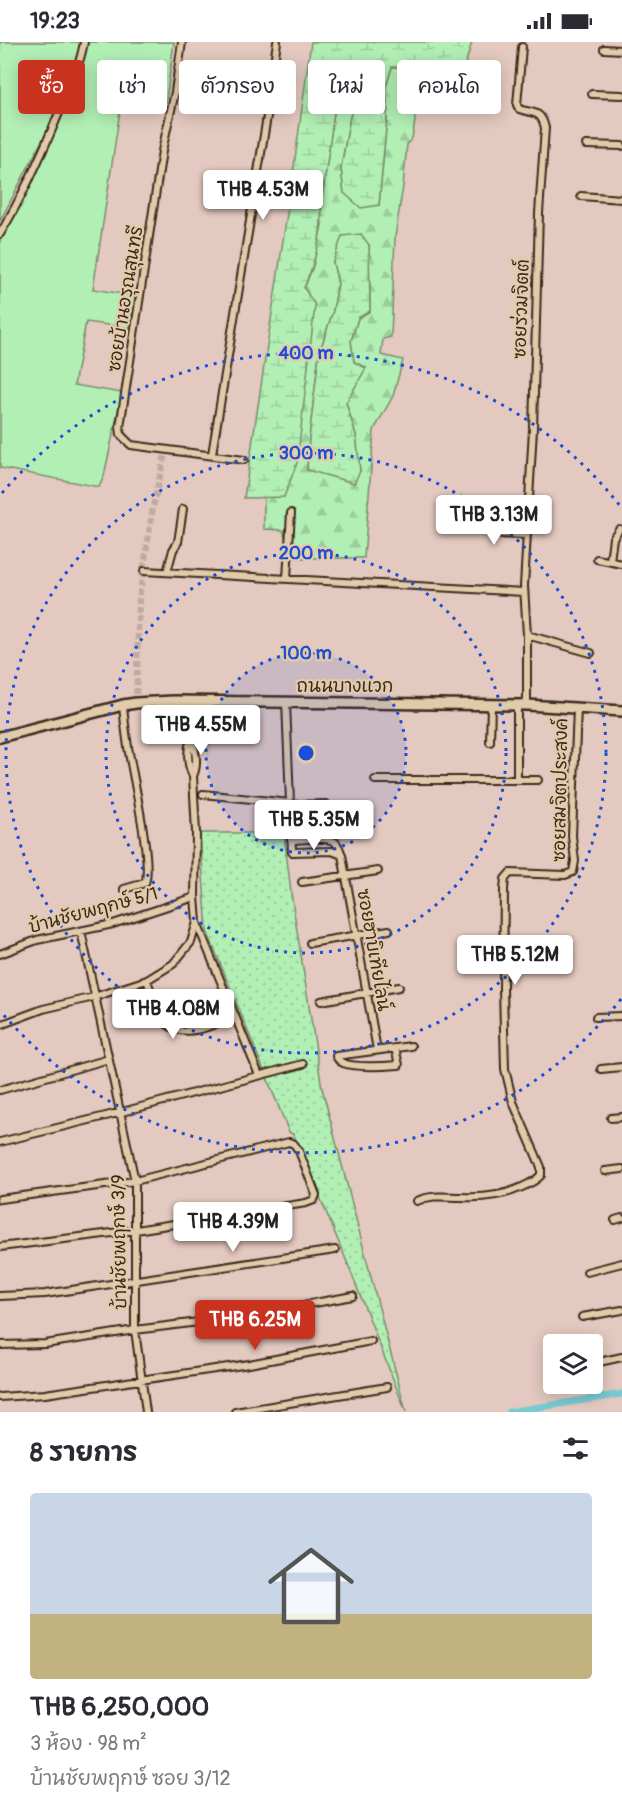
<!DOCTYPE html>
<html lang="th">
<head>
<meta charset="utf-8">
<style>
	:root { --surface:#fff; --page:#f7f7f7; --text:#2b2b33; --muted:#7c7c81; --line:#e1e1e2; --accent:#c8321e }
	body { margin:0; font-family:Pangolin,"Playpen Sans Thai",sans-serif; background:var(--page); color:var(--text); height:100vh; display:flex; flex-direction:column; font-size:22px; white-space:nowrap }
	* { box-sizing:border-box; margin:0 }
	p { font-size:20px; color:var(--muted) }
	.icon { flex:none; width:33px; height:33px; fill:none; stroke:currentColor; stroke-width:2; stroke-linecap:round; stroke-linejoin:round }
	.map { position:relative; height:1370px; overflow:hidden }
	.drawer { display:flex; flex-direction:column; background:var(--surface); flex:1 }
	.drawer>* { flex:none }
	.guide { position:absolute; left:18px; top:18px; width:586px; height:54px; display:flex; gap:12px }
	.fabs { position:absolute; left:543px; top:1292px; display:grid; gap:12px }
	.fabs a { display:grid; place-items:center; width:60px; height:60px; border-radius:6px; background:var(--surface); box-shadow:0 3px 15px #0003; font-size:30px }
	.price { position:absolute; translate:-50% -51px; padding:0 14px; border-radius:6px; background:#fff; color:#222; font-size:20px; line-height:39px; filter:drop-shadow(0 2px 3px #0008) }
	.price::after { content:''; position:absolute; left:50%; top:36px; width:18px; height:14px; margin-left:-9px; background:inherit; clip-path:polygon(0 0,100% 0,50% 100%) }
	.price.active { background:var(--accent); color:#fff }
	ul { padding:0; list-style:none }
	li { display:grid; align-content:center; gap:12px; height:318px; padding:0 30px }
	li+li { border-top:2px solid var(--line) }
	li span { display:grid; place-items:center; height:186px; border-radius:6px; color:#555 }
	li>.icon { margin-inline-start:auto }
	span .icon { width:108px; height:108px; fill:#fffc; stroke-width:1 }
	li b { font-size:26px }
	h2 { display:flex; justify-content:space-between; align-items:center; height:72px; padding:0 30px; font-size:26px }
	.pill { padding:0 21px; border-radius:6px; background:var(--surface); box-shadow:0 3px 15px #0003; font-size:21px; line-height:54px }
	.pill.active { background:var(--accent); color:#fff }
	.status { display:flex; justify-content:space-between; align-items:center; height:42px; padding:0 30px; background:var(--surface); direction:ltr }
	.status svg { height:16px; fill:currentColor }
	.map>svg:first-child { display:block }
</style>
</head>
<body>
<div class="status"><b>19:23</b><svg viewBox="0 0 49 12"><path d="M0 12V9h3v3zM5 12V6h3v6zM10 12V3h3v9zM15 12V0h3v12zM26 1h20v11H26zM47 4h2v5h-2z"/></svg></div>
<div class="map">
<svg width="622" height="1370" viewBox="0 0 622 1370">
	<defs>
		<pattern id="forest-firs" width="22" height="20" patternUnits="userSpaceOnUse" patternTransform="scale(1.5)"><rect width="22" height="20" fill="#b2efb5"/><path d="M5 1l3.5 6h-7zM16 11l3.5 6h-7z" fill="#9acd9b"/></pattern>
		<pattern id="wetland-marsh" width="20" height="14" patternUnits="userSpaceOnUse" patternTransform="scale(1.5)"><rect width="20" height="14" fill="#b2efb5"/><path d="M1 5h8M5 5V1M11 12h8M15 12V8" fill="none" stroke="#9acd9b"/></pattern>
		<pattern id="park-dots" width="8" height="8" patternUnits="userSpaceOnUse" patternTransform="scale(1.5)"><rect width="8" height="8" fill="#b2efb5"/><path d="M2 2h.1M6 6h.1" fill="none" stroke="#9acd9b" stroke-width="1.8" stroke-linecap="round"/></pattern>
	</defs>
	<rect width="100%" height="100%" fill="#e3c9bf"/>
	<filter id="ink" filterUnits="userSpaceOnUse"><feTurbulence type="fractalNoise" baseFrequency=".0167" numOctaves="2"/><feDisplacementMap in="SourceGraphic" scale="12" xChannelSelector="R" yChannelSelector="G"/><feConvolveMatrix kernelMatrix="1 2 1 2 8 2 1 2 1" color-interpolation-filters="sRGB"/></filter>
	<g filter="url(#ink)">
		<path fill="#b2efb5" stroke="#768c6a" stroke-width="1.5" d="M0 0H81L73 26 48 87 0 179Z
			M88 0H174L165 65 121 62 93 247 135 254 130 286 86 280 74 343 122 351 104 434 99 445 0 426V187L34 139 73 47Z"/>
		<path fill="url(#forest-firs)" stroke="#768c6a" stroke-width="1.5" fill-rule="evenodd" d="M392 25H408L410 52 414 63 415 79 412 96 407 102 403 144 395 195 391 295 383 297 381 313 403 318 393 354 374 388 364 516H292L283 488 264 487V455H284L304 247 313 224 322 183 321 164 337 48 360 49 350 75 341 126 344 151 379 163 388 64 385 48ZM369 203 370 269 358 276 351 299 354 320 366 325 346 361 356 393 360 429 307 428 309 397 319 312 333 269 338 242 333 220Z"/>
		<path fill="url(#wetland-marsh)" stroke="#768c6a" stroke-width="1.5" d="M311 0H472L465 23 461 45 409 43 407 25H392L385 48 388 63 379 163 361 166 344 151 341 126 350 75 359 50 337 49 321 164C323 193 315 220 304 246L315 263 297 421 284 455 244 456 292 139Z
			M361 192 369 203 370 269 358 276 351 299 354 320 366 326 346 361 356 393 360 429 354 441 307 428 309 397 319 312 333 269 338 242 333 220 342 194Z"/>
		<path fill="url(#park-dots)" stroke="#768c6a" stroke-width="1.5" d="M200 791H284L291 851 322 1046 406 1370 347 1220 294 1093 289 1090 207 889Z"/>
		<g fill="none" stroke-linecap="round" stroke-linejoin="round">
			<path stroke="#79c9d3" stroke-width="7" d="M509 1370 622 1352"/>
			<path stroke="#c1a99f" stroke-width="6" stroke-dasharray="6 3" stroke-linecap="butt" d="M136 661 139 557 153 465 166 407
				M188 666 191 694"/>
			<defs>
				<path id="street" d="M182 0 175 50 162 109 120 385 121 393 131 403 244 418
					M522 5 517 63 519 67C534 72 541 68 545 86L539 171 533 387 524 544 527 593V663
					M604 7 622 8
					M178 32 268 50 270 56 212 412
					M268 50 271 41 277 0
					M592 52 622 53
					M586 103 622 104
					M581 154 622 157
					M0 192C24 152 43 110 61 66 70 44 80 23 84 0
					M494 477V487L496 492 526 493
					M597 517 622 522
					M610 519 613 496 619 487
					M144 529 524 550
					M167 530 173 508 178 500 183 467
					M287 536 291 471
					M527 593 591 611
					M286 660 292 810 332 809 342 813
					M123 663C124 677 126 691 128 705 132 730 153 823 145 841L124 847
					M191 694C195 707 199 721 193 734
					M490 700 491 662
					M375 738H538
					M517 738V662
					M203 752 290 761
					M290 763 326 762
					M291 798C302 798 327 794 335 800 339 803 340 809 342 813L377 1008
					M302 840 378 829
					M197 881 259 1033
					M81 889 135 1139V1288L146 1370
					M310 901 389 888
					M0 912 37 898 113 882 195 855
					M147 938C152 952 156 972 167 982 186 998 216 982 235 973
					M321 959 399 945
					M596 975 622 974
					M0 983 43 967 94 955 147 938 173 922 191 900 197 880 195 855 196 791 193 734C187 722 187 708 191 696
					M395 1006 399 1023C385 1024 355 1026 343 1021 338 1019 338 1017 336 1014L411 1004
					M601 1027 622 1025
					M0 1048 109 1017
					M611 1076 622 1075
					M0 1100 122 1070 303 1022
					M605 1129 622 1127
					M0 1157 135 1139 289 1100 294 1102 299 1109 316 1153 314 1158 306 1161 136 1188 0 1205
					M417 1159C432 1152 446 1155 462 1155 483 1156 503 1154 522 1145 529 1142 536 1139 541 1133V1125L513 1060 505 1027 503 947 504 847 505 837 510 831 565 833 573 830 575 819 572 794 577 666
					M615 1178 622 1176
					M587 1230 622 1221
					M0 1254 45 1252 335 1208
					M582 1275 622 1268
					M0 1303 45 1302 135 1288 238 1275 353 1254
					M599 1320 622 1315
					M0 1355 45 1352 249 1322 371 1299
					M235 1370 387 1345"/>
				<path id="secondary" d="M0 695 123 663 136 661 173 659 527 663 622 669"/>
			</defs>
			<use href="#street" stroke="#3b2a1e" stroke-width="10"/>
			<use href="#secondary" stroke="#3b2a1e" stroke-width="14"/>
			<use href="#street" stroke="#e2cbab" stroke-width="6"/>
			<use href="#secondary" stroke="#e2cbab" stroke-width="9"/>
		</g>
	</g>
	<circle cx="306" cy="711" r="100" fill="#1d4ed8" fill-opacity=".12"/>
	<g fill="none" stroke="#1d4ed8" stroke-width="3" stroke-dasharray="3 6">
		<circle cx="306" cy="711" r="100"/>
		<circle cx="306" cy="711" r="200"/>
		<circle cx="306" cy="711" r="300"/>
		<path d="M621 957A400 400 0 0 1 2 971M2 451A400 400 0 0 1 621 465"/>
	</g>
	<g text-anchor="middle" stroke-width="4.5" stroke-linejoin="round" paint-order="stroke">
		<g font-size="18" fill="#3b2a1e" stroke="#e2cbab">
			<text transform="translate(125 257) rotate(-81)" y="6">ซอยบ้านอรุณสุนทรี</text>
			<text transform="translate(521 267) rotate(-88)" y="6">ซอยร่วมจิตต์</text>
			<text x="345" y="650">ถนนบางแวก</text>
			<text transform="translate(560 748) rotate(-89)" y="6">ซอยสมจิตประสงค์</text>
			<text transform="translate(93 868) rotate(-15)" y="6">บ้านชัยพฤกษ์ 5/1</text>
			<text transform="translate(374 908) rotate(80)" y="6">ซอยฮาบิเทียไลน์</text>
			<text transform="translate(119 1200) rotate(-91)" y="6">บ้านชัยพฤกษ์ 3/9</text>
		</g>
	</g>
	<circle cx="306" cy="711" r="9" fill="#1d4ed8" stroke="#e2cbab" stroke-width="3"/>
	<g font-size="18" text-anchor="middle" font-weight="bold" fill="#1d4ed8" stroke="#e2cbab" stroke-width="4.5" stroke-linejoin="round" paint-order="stroke">
		<text x="306" y="317">400 m</text>
		<text x="306" y="417">300 m</text>
		<text x="306" y="517">200 m</text>
		<text x="306" y="617">100 m</text>
	</g>
</svg>
<div class="fabs">
<a><svg class="icon" aria-label="layers" viewBox="0 0 24 24"><path d="M12 4l9 5-9 5-9-5zM3 14l9 5 9-5"/></svg></a>
</div>
<b class="price" style="left:263px;top:179px">THB 4.53M</b>
<b class="price" style="left:494px;top:504px">THB 3.13M</b>
<b class="price" style="left:201px;top:714px">THB 4.55M</b>
<b class="price" style="left:314px;top:809px">THB 5.35M</b>
<b class="price" style="left:515px;top:944px">THB 5.12M</b>
<b class="price" style="left:173px;top:998px">THB 4.08M</b>
<b class="price" style="left:233px;top:1211px">THB 4.39M</b>
<b class="price active" style="left:255px;top:1309px">THB 6.25M</b>
<div class="guide">
<a class="pill active">ซื้อ</a>
<a class="pill">เช่า</a>
<a class="pill">ตัวกรอง</a>
<a class="pill">ใหม่</a>
<a class="pill">คอนโด</a>
</div>
</div>
<section class="drawer">
<h2>8 รายการ<svg class="icon" aria-label="filters" viewBox="0 0 24 24"><path d="M4 7h16M4 17h16"/><circle cx="9" cy="7" r="2"/><circle cx="15" cy="17" r="2"/></svg></h2>
<ul>
<li><span style="background:linear-gradient(#c9d6e8 65%,#c2b280 0)"><svg class="icon" aria-label="home" viewBox="0 0 24 24"><path d="M3 11l9-7 9 7M6 9v11h12V9"/></svg></span><div><b>THB 6,250,000</b><p>3 ห้อง · 98 m²</p><p>บ้านชัยพฤกษ์ ซอย 3/12</p></div></li>
</ul>
</section>
</body>
</html>
